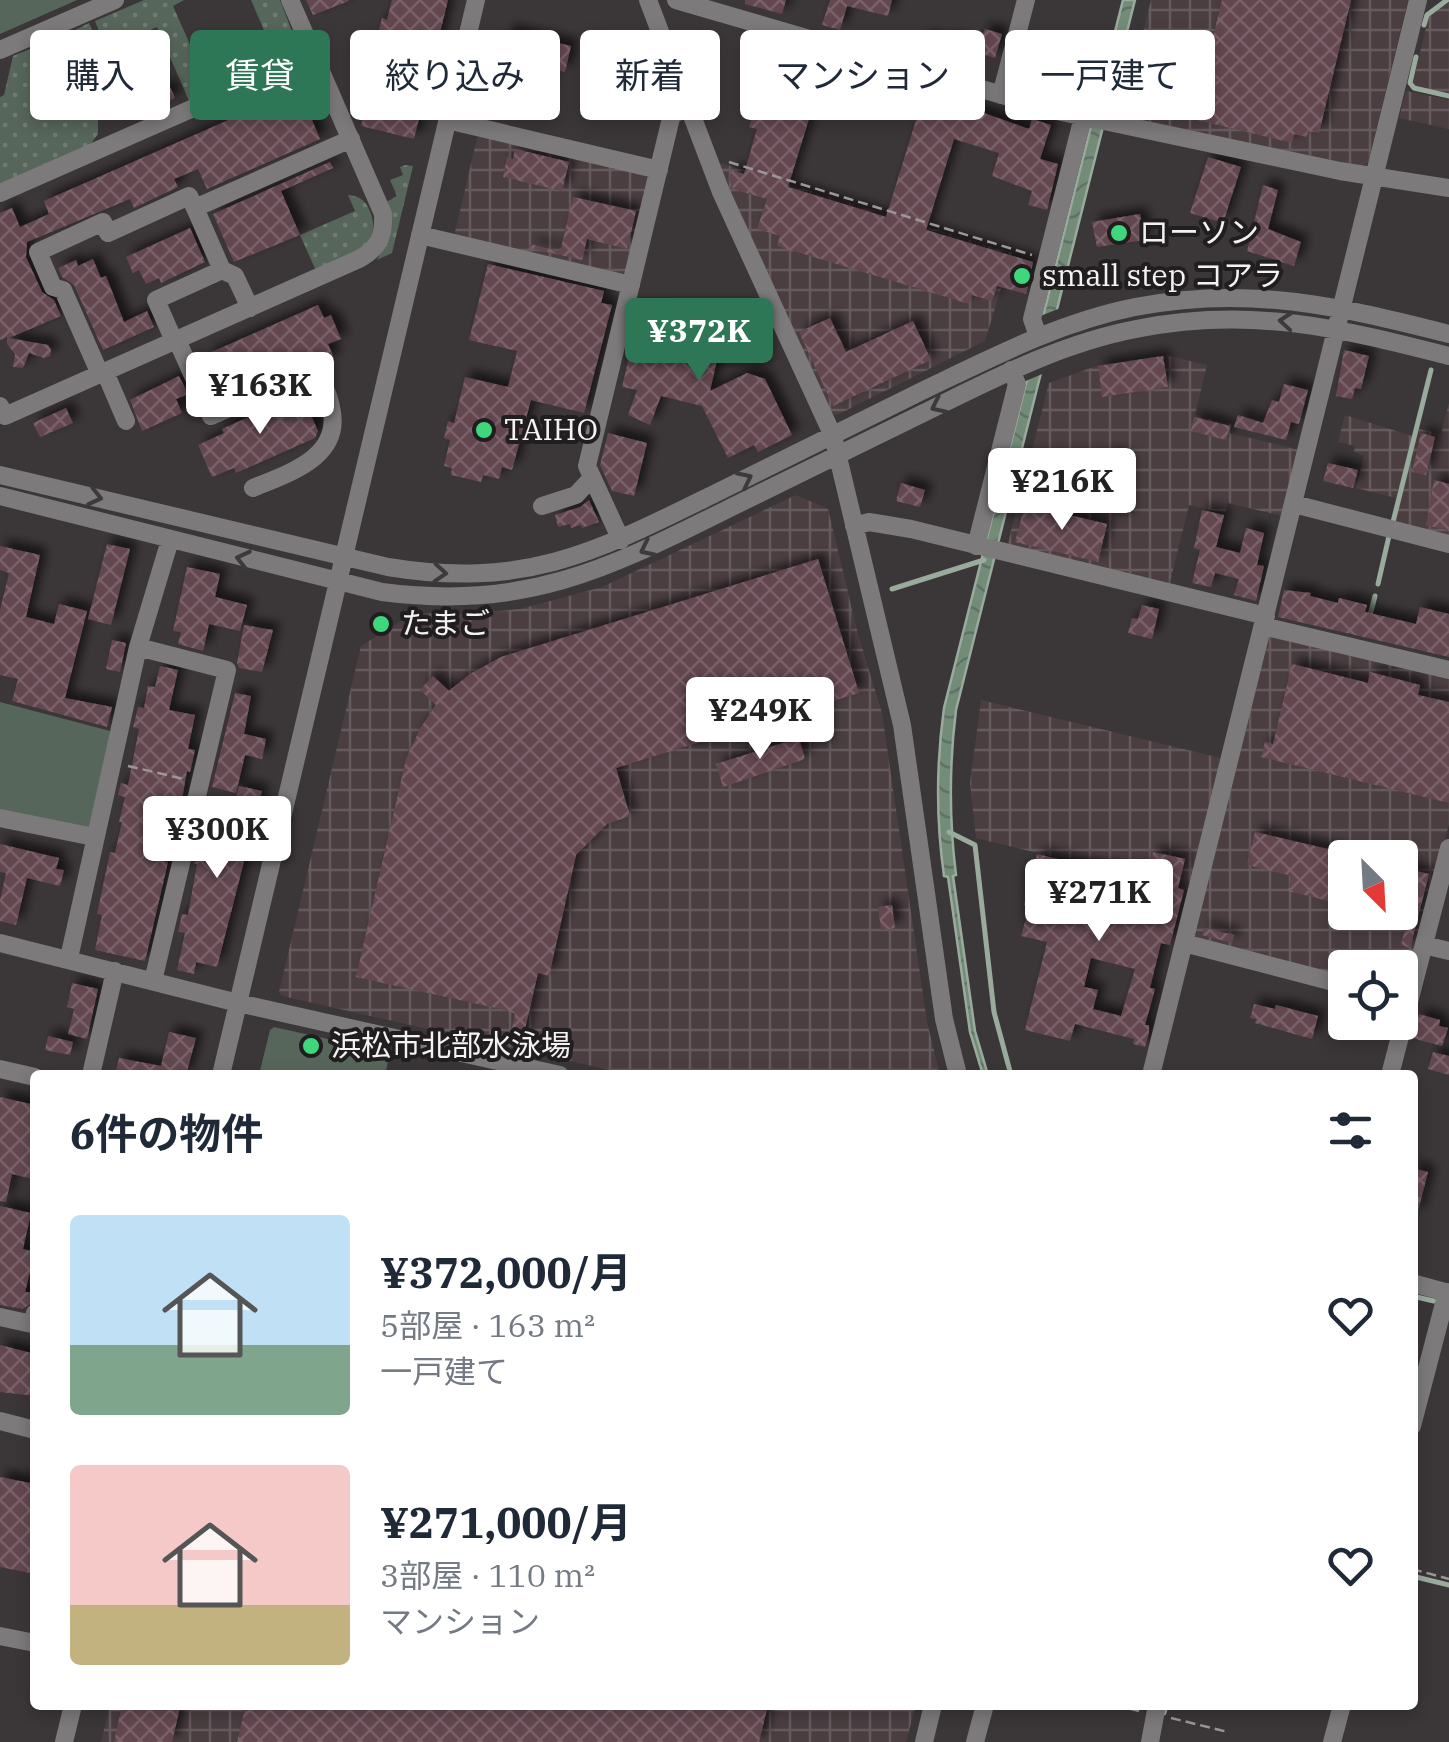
<!DOCTYPE html>
<html lang="ja">
<head>
<meta charset="utf-8">
<style>
	:root { --surface:#fff; --page:#f6f6f7; --text:#1f2937; --muted:#747a83; --accent:#2e7756 }
	body { margin:0; font-family:"IBM Plex Serif","Noto Sans JP",serif; background:var(--page); color:var(--text); height:100vh; display:flex; flex-direction:column; font-size:38px; white-space:nowrap }
	* { box-sizing:border-box; margin:0 }
	p { font-size:32px; color:var(--muted) }
	.icon { flex:none; width:55px; height:55px; fill:none; stroke:currentColor; stroke-width:2; stroke-linecap:round; stroke-linejoin:round }
	.map { position:relative; flex:1; overflow:hidden }
	.side { position:absolute; left:30px; top:1070px; width:1388px; height:640px; display:flex; flex-direction:column; background:var(--surface); border-radius:10px; box-shadow:0 5px 15px #0003 }
	.side>* { flex:none }
	.guide { position:absolute; left:30px; top:30px; width:1390px; height:90px; display:flex; gap:20px }
	.needle { width:65px; rotate:156deg }
	.fabs { position:absolute; left:1328px; top:840px; display:grid; gap:20px }
	.fabs a { display:grid; place-items:center; width:90px; height:90px; border-radius:10px; background:var(--surface); box-shadow:0 5px 15px #0003; font-size:50px }
	.price { position:absolute; translate:-50% -85px; padding:0 22px; border-radius:10px; background:#fff; color:#222; font-size:32px; line-height:65px; filter:drop-shadow(0 2px 5px #0008) }
	.price::after { content:''; position:absolute; left:50%; top:60px; width:30px; height:22px; margin-left:-15px; background:inherit; clip-path:polygon(0 0,100% 0,50% 100%) }
	.price.current { background:var(--accent); color:#fff }
	ul { padding:0; list-style:none }
	li { display:flex; align-items:center; gap:30px; height:250px; padding:0 40px }
	li span { display:grid; place-items:center; flex:none; width:280px; height:200px; border-radius:10px; color:#555 }
	li>.icon { margin-inline-start:auto }
	span .icon { width:120px; height:120px; fill:#fffc; stroke-width:1 }
	li b { font-size:42px }
	h2 { display:flex; justify-content:space-between; align-items:center; height:120px; padding:0 40px; font-size:42px }
	.chip { padding:0 35px; border-radius:10px; background:var(--surface); box-shadow:0 5px 15px #0003; font-size:35px; line-height:90px }
	.chip.current { background:var(--accent); color:#fff }
	.map>svg:first-child { display:block }
</style>
</head>
<body>
<div class="map">
<svg width="1449" height="1742" viewBox="0 0 1449 1742">
	<defs>
		<pattern id="industrial-grid" width="8" height="8" patternUnits="userSpaceOnUse" patternTransform="scale(2.5)"><rect width="8" height="8" fill="#4a3e41"/><path d="M0 4h8M4 0v8" fill="none" stroke="#655a5d"/></pattern>
		<pattern id="grass-dots" width="8" height="8" patternUnits="userSpaceOnUse" patternTransform="scale(2.5)"><rect width="8" height="8" fill="#57665a"/><path d="M2 2h.1M6 6h.1" fill="none" stroke="#707c72" stroke-width="1.8" stroke-linecap="round"/></pattern>
		<pattern id="water-waves" width="16" height="10" patternUnits="userSpaceOnUse" patternTransform="scale(2.5)"><rect width="16" height="10" fill="#728c78"/><path d="M0 5q4-4 8 0t8 0" fill="none" stroke="#627165"/></pattern>
		<pattern id="building-cross-hatch" width="8" height="8" patternUnits="userSpaceOnUse" patternTransform="scale(2.5)"><rect width="8" height="8" fill="#63464f"/><path d="M0 0l8 8M0 8l8-8" fill="none" stroke="#7a6169"/></pattern>
		<filter id="shadow"><feDropShadow dx="7" dy="-7" stdDeviation="5" flood-color="#0009"/></filter>
	</defs>
	<rect width="100%" height="100%" fill="#3b3638"/>
	<path fill="url(#industrial-grid)" fill-rule="evenodd" d="M1151 0H1408L1368 163 1363 166 1341 162 1122 116Z
		M1449 1V94L1415 86 1413 82 1429 16Z
		M1406 91 1449 100V129L1399 118Z
		M481 136 645 174 648 180 627 271 621 275 457 236 455 232 477 138Z
		M717 162 1012 253 985 341 837 415 830 413Z
		M1165 355 1207 365 1195 415 1232 424 1230 433 1299 450 1282 516 1228 503 1225 513 1189 505 1169 587 1007 547 1049 383 1099 365Z
		M1449 403V537L1395 523 1419 429 1441 434Z
		M1345 415 1412 436 1396 498 1356 488 1364 456 1354 452 1355 446 1338 442Z
		M796 495 828 509 857 630 882 713 927 1022 940 1075H632L282 996 279 992 361 646 414 613 464 614 520 609 602 587Z
		M1269 636 1449 675V824L1405 991 1400 994V968H1345V980L1194 937ZM1345 858H1400V912H1345Z
		M981 700 1221 758 1188 890 976 838 970 783Z
		M110 1705H916L906 1742H101Z"/>
	<path fill="url(#grass-dots)" d="M144 0H184L173 6 203 74 223 69 227 84 189 101 157 27 128 40 130 52 99 66 107 89 96 92 73 31 89 23 95 36 100 34 95 21Z
		M251 0H280L298 47 293 55 246 76 240 71V58L270 44Z
		M57 38H63L66 44 98 121V134L90 145 0 184V97L4 95 13 56Z
		M405 165 413 166 392 253 377 260 384 246 386 202 397 196 390 180 403 175 400 167Z
		M348 195C361 196 367 202 371 214 383 249 341 260 317 273L300 235 355 211Z"/>
	<path fill="#57665a" d="M0 0H77L0 34Z
		M0 702 114 732 91 832 0 811Z
		M274 1027 390 1053 385 1075H259L270 1030Z"/>
	<path fill="url(#water-waves)" stroke="#99ab9d" stroke-width="2.5" d="M1123 0H1135L956 710C949 766 949 819 956 875L953 876 975 1031 988 1075H983L970 1032 948 877 944 876C936 820 936 765 944 708Z"/>
	<path fill="#3b3638" d="M1063 307 1047 372 1021 383 1038 317Z"/>
	<g fill="none" stroke-linecap="round" stroke-linejoin="round">
		<path stroke="#99ab9d" stroke-width="5" d="M1424 25 1427 15 1447 0
			M1416 57 1410 83 1414 88 1449 96
			M1393 522 1431 370
			M1378 584 1389 536
			M892 589 984 560
			M1369 619 1375 596
			M949 832 975 845 994 1012 1011 1075
			M1412 1296 1434 1301
			M1412 1576 1449 1585
			M1164 1713 1166 1705"/>
	</g>
	<path fill="url(#building-cross-hatch)" fill-rule="evenodd" filter="url(#shadow)" d="M306 0H348L349 1 313 15Z
		M392 0H448L414 139 361 126 366 107 360 106 382 18 387 20Z
		M745 0H786L782 14 745 4Z
		M830 0H892L888 16 847 6 840 30 822 25Z
		M1222 0H1351L1319 133 1308 131 1307 137 1294 134 1292 143 1193 119Z
		M985 29 1002 34 995 58 975 52Z
		M507 31 571 46 565 72 551 69 540 117 508 110 515 80 510 79 514 60 501 57Z
		M924 37 946 44 948 39 963 43 956 69 918 58Z
		M781 53 825 67 788 187 886 217 926 88 966 100 964 106 1029 129 1032 119 1051 125 1040 159 1058 164 1047 210 1028 205 1032 191 992 176 999 153 954 139 926 230 1033 262 1026 294 997 286 992 301 972 295 969 304 777 246 780 236 757 229 767 199 733 189 729 178 732 170 744 174 757 129 749 127 769 65 776 67Z
		M169 85 175 98 150 109 144 95Z
		M299 89 320 139 207 189 198 169 174 179 178 187 134 208 130 199 27 242 26 257 42 292 54 300 61 316 9 338 48 345 51 350 50 356 44 358 29 353 23 368 13 367 15 354 7 344V337L0 340V213L12 208 20 227 49 214 44 201Z
		M515 149 569 162 562 191 503 177 507 157 513 159Z
		M1208 157 1241 167 1223 223 1190 213Z
		M330 162 333 168 281 191 300 235 234 262 213 214Z
		M1263 185 1278 190 1268 229 1301 242 1294 266 1247 251Z
		M573 197 636 211 627 249 587 239 582 260 529 248 530 244 560 252Z
		M1140 214 1145 240 1097 247 1092 222Z
		M190 228 205 262 161 283 159 278 146 284 139 270 133 273 126 257Z
		M93 259 101 278 106 276 124 322 147 311 154 327 103 350 74 285 62 277 58 268 76 260 78 266Z
		M488 264 604 291 601 303 612 305 584 413 531 400 512 470 502 467 499 479 483 475 481 482 451 475 452 468 444 466 450 440 444 438 448 421 454 423 465 377 508 387 517 351 469 340Z
		M318 305 324 318 331 315 341 339 328 344 334 358 319 365 298 364 295 358 240 383 243 388 230 394 227 388 213 390 204 370 213 366 207 354Z
		M640 309 724 329 710 391 747 373 765 379 792 435 758 452 754 445 728 458 702 406 661 396 650 425 628 415 637 390 622 387Z
		M830 318 846 352 913 321 931 360 833 406 799 332Z
		M1344 350 1369 356 1361 389 1355 388 1352 399 1336 396Z
		M1163 356 1168 387 1102 397 1098 366Z
		M179 376 188 394 176 399 182 413 142 431 130 400Z
		M1284 384 1308 390 1299 424 1291 422 1286 440 1234 427 1238 415 1263 423 1272 400 1279 402Z
		M301 393 318 431 315 438 236 473 234 468 212 477 198 445 224 433 222 429Z
		M66 408 73 423 40 437 33 423Z
		M1194 417 1230 426 1226 440 1191 431Z
		M608 433 647 443 634 496 612 491 600 465Z
		M1421 433 1435 437 1426 475 1412 472Z
		M1107 456 1123 460 1117 485 1100 481Z
		M1328 463 1358 470 1353 488 1323 481Z
		M1434 480 1449 484V531L1426 525Z
		M901 483 925 490 920 507 896 501Z
		M589 500 599 522 582 528 581 525 571 528 570 524 558 527 555 515 580 507Z
		M1031 506 1107 524 1098 562 1015 542 1024 508 1030 510Z
		M1202 510 1224 515 1216 547 1240 553 1246 528 1264 533 1257 565 1264 566 1256 601 1234 595 1239 579 1215 573 1211 587 1192 583 1200 550 1194 548Z
		M107 544 130 549 111 625 88 619Z
		M0 546 40 555 26 617 54 624 59 604 87 611 65 698 112 707 107 727 12 701 18 679 0 675V610L9 573 0 570Z
		M818 559 859 693 616 768 630 816 607 824 576 855 549 976 538 973 522 1042 509 1039 515 1014 509 1011 356 977 406 759 421 727 436 705 420 690 433 676 449 691 470 674 501 657Z
		M187 567 220 574 215 597 247 605 240 631 209 624 203 651 178 644 181 632 173 631Z
		M1284 590 1311 593 1310 596 1338 603 1339 598 1367 605 1365 612 1416 624 1420 607 1449 614V657L1278 617Z
		M1142 605 1159 609 1152 639 1128 633 1132 618 1138 619Z
		M244 625 273 630 262 672 239 668 237 663Z
		M112 640 126 643 120 672 106 669Z
		M1292 664 1368 683 1370 672 1420 685 1418 695 1449 702V803L1261 757 1265 742 1273 744Z
		M160 666 178 670 169 710 195 715 188 749 195 750 190 772 187 771 178 822 173 821 164 861 168 862 145 961 95 950 102 915 97 914 110 852 115 853 122 822H119L125 797 118 795 121 783 128 785 139 729 133 727 138 707 144 708 148 686 155 687Z
		M235 693 251 696 244 734 266 739 262 759 245 755 236 793 212 787Z
		M799 738 805 759 723 787 716 764Z
		M239 786 262 791 217 967 196 962 194 974 177 970 185 933 178 932 182 914 188 915 197 864H194L206 812 231 817Z
		M1255 832 1345 853V905L1288 891 1292 876 1247 865Z
		M0 844 59 858 56 869 64 870 60 886 27 878 16 925 0 921V900L6 873 0 872Z
		M1153 852 1185 859 1178 888 1184 890 1170 945 1161 943 1150 988 1155 989 1145 1025H1149V1032L1145 1047 1133 1044 1134 1039 1075 1024 1070 1041 1025 1030 1047 942 1021 936 1029 907 1024 905 1037 854 1146 880ZM1091 958 1135 969 1121 1016 1093 1009 1098 990 1084 987Z
		M1400 867 1429 874 1410 948 1401 945 1407 920 1400 918Z
		M892 905 895 928 881 930 878 907Z
		M1204 928 1234 935 1232 943 1202 935Z
		M72 983 98 989 87 1039 68 1034 74 1009 67 1007Z
		M1254 1004 1275 1009 1276 1005 1318 1016 1312 1039 1255 1023 1256 1019 1250 1018Z
		M1419 1014 1440 1020 1439 1026 1448 1028 1442 1046 1412 1038Z
		M169 1032 196 1038 186 1075H115L119 1058 161 1066Z
		M48 1036 73 1042 70 1055 45 1050Z
		M1433 1052 1449 1056V1075L1428 1069Z
		M0 1097 35 1105 33 1179 12 1174 6 1202 0 1201Z
		M1412 1168 1428 1172 1417 1215H1412Z
		M0 1206 31 1213 23 1249 35 1252 25 1292 35 1293V1301L23 1309 0 1305Z
		M0 1345 35 1354V1396L0 1392Z
		M0 1477 35 1484V1574L0 1567Z
		M122 1705 180 1707 172 1742H114Z
		M246 1705H768L759 1742H237Z"/>
	<g fill="none" stroke-linecap="round" stroke-linejoin="round">
		<path stroke="#9b9799" stroke-width="2.5" stroke-dasharray="10 5" stroke-linecap="butt" d="M729 162 1032 255
			M128 766 184 779
			M1412 1569 1449 1579
			M1115 1705 1139 1711
			M1171 1718 1228 1732"/>
		<path stroke="#7d7a7b" stroke-width="18" d="M648 0 721 192 833 436 902 725 944 1019 958 1075
			M676 0 1057 111 1340 171 1449 188
			M0 50 115 0
			M1001 95 1026 0
			M447 120 659 170
			M0 193 314 55
			M195 208 222 270 235 276 250 308
			M420 235 631 285
			M1038 336 1032 319 1083 117
			M177 340 211 416 302 376 312 375C324 382 328 393 331 407 343 457 289 473 253 488
			M174 341 156 300 222 270
			M105 372 126 421
			M100 374 63 290 53 287 38 252 103 222 108 233 189 196 195 208 351 139
			M0 406 5 416 359 259C379 248 384 236 383 214L290 0
			M0 475 388 567C528 590 600 550 720 491 788 457 856 424 924 390 993 357 1060 322 1135 307 1250 285 1338 306 1449 334
			M0 496 382 592C532 611 613 566 742 502 810 469 878 435 946 402 1007 372 1068 342 1136 329 1250 306 1339 328 1449 356
			M1294 504 1449 544
			M542 506 576 495 587 483
			M854 526 869 522 911 529 1266 616
			M621 540 587 466 672 114 689 108
			M976 546 1017 384 1011 370
			M1263 626 1449 670
			M138 647 227 670 153 981
			M0 818 94 837
			M0 943 238 1003 560 1075
			M1184 943 1345 985
			M1424 945 1449 951
			M69 958 138 647 170 540
			M0 1069 35 1077
			M91 1075 115 971
			M221 1075 476 0
			M1151 1075 1418 0
			M1390 1075 1449 848
			M1412 1283 1449 1293
			M0 1317 32 1324 35 1313
			M0 1421 35 1430
			M1412 1426 1447 1292
			M0 1636 35 1643
			M64 1742 73 1705
			M924 1742 933 1705
			M975 1742 985 1705
			M1150 1742 1157 1705
			M1332 1742 1342 1705"/>
	</g>
	<defs><path id="oneway-chevron" d="M-2-3.5L2.5 0L-2 3.5" fill="none" stroke-width="1.6" stroke-linecap="round" stroke-linejoin="round" transform="scale(2.5)"/></defs>
	<g stroke="#3d3a3b">
		<use href="#oneway-chevron" transform="translate(1286 321) rotate(-175)"/>
		<use href="#oneway-chevron" transform="translate(938 406) rotate(154)"/>
		<use href="#oneway-chevron" transform="translate(745 479) rotate(-26)"/>
		<use href="#oneway-chevron" transform="translate(95 497) rotate(13)"/>
		<use href="#oneway-chevron" transform="translate(647 549) rotate(154)"/>
		<use href="#oneway-chevron" transform="translate(243 559) rotate(-167)"/>
		<use href="#oneway-chevron" transform="translate(440 573) rotate(4)"/>
	</g>
	<g fill="#40d77c" stroke="#211e1f" stroke-width="4">
		<circle cx="1119" cy="233" r="10"/>
		<circle cx="1022" cy="276" r="10"/>
		<circle cx="484" cy="430" r="10"/>
		<circle cx="381" cy="624" r="10"/>
		<circle cx="311" cy="1046" r="10"/>
	</g>
	<g text-anchor="middle" stroke-width="8" stroke-linejoin="round" paint-order="stroke">
		<g font-size="30" fill="#f5f2f3" stroke="#211e1f" text-anchor="start">
			<text x="1139" y="243">ローソン</text>
			<text x="1042" y="286">small step コアラ</text>
			<text x="504" y="440">TAIHO</text>
			<text x="401" y="634">たまご</text>
			<text x="331" y="1056">浜松市北部水泳場</text>
		</g>
	</g>
</svg>
<div class="fabs">
<a><svg class="needle" viewBox="-14 -14 28 28"><path d="M0-13l5 13h-10z" fill="#e53935"/><path d="M0 13l5-13h-10z" fill="#747a83"/></svg></a>
<a><svg class="icon" aria-label="locate" viewBox="0 0 24 24"><circle cx="12" cy="12" r="6"/><path d="M12 2v4M12 18v4M2 12h4M18 12h4"/></svg></a>
</div>
<b class="price current" style="left:699px;top:383px">¥372K</b>
<b class="price" style="left:260px;top:437px">¥163K</b>
<b class="price" style="left:1062px;top:533px">¥216K</b>
<b class="price" style="left:760px;top:762px">¥249K</b>
<b class="price" style="left:217px;top:881px">¥300K</b>
<b class="price" style="left:1099px;top:944px">¥271K</b>
<div class="guide">
<a class="chip">購入</a>
<a class="chip current">賃貸</a>
<a class="chip">絞り込み</a>
<a class="chip">新着</a>
<a class="chip">マンション</a>
<a class="chip">一戸建て</a>
</div>
<section class="side">
<h2>6件の物件<svg class="icon" aria-label="filters" viewBox="0 0 24 24"><path d="M4 7h16M4 17h16"/><circle cx="9" cy="7" r="2"/><circle cx="15" cy="17" r="2"/></svg></h2>
<ul>
<li><span style="background:linear-gradient(#bfe0f5 65%,#7fa58c 0)"><svg class="icon" aria-label="home" viewBox="0 0 24 24"><path d="M3 11l9-7 9 7M6 9v11h12V9"/></svg></span><div><b>¥372,000/月</b><p>5部屋 · 163 m²</p><p>一戸建て</p></div><svg class="icon" aria-label="heart" viewBox="0 0 24 24"><path d="M12 20l-8-8c-3-5 5-10 8-4 3-6 11-1 8 4z"/></svg></li>
<li><span style="background:linear-gradient(#f6c9c9 70%,#c2b280 0)"><svg class="icon" aria-label="home" viewBox="0 0 24 24"><path d="M3 11l9-7 9 7M6 9v11h12V9"/></svg></span><div><b>¥271,000/月</b><p>3部屋 · 110 m²</p><p>マンション</p></div><svg class="icon" aria-label="heart" viewBox="0 0 24 24"><path d="M12 20l-8-8c-3-5 5-10 8-4 3-6 11-1 8 4z"/></svg></li>
</ul>
</section>
</div>
</body>
</html>
